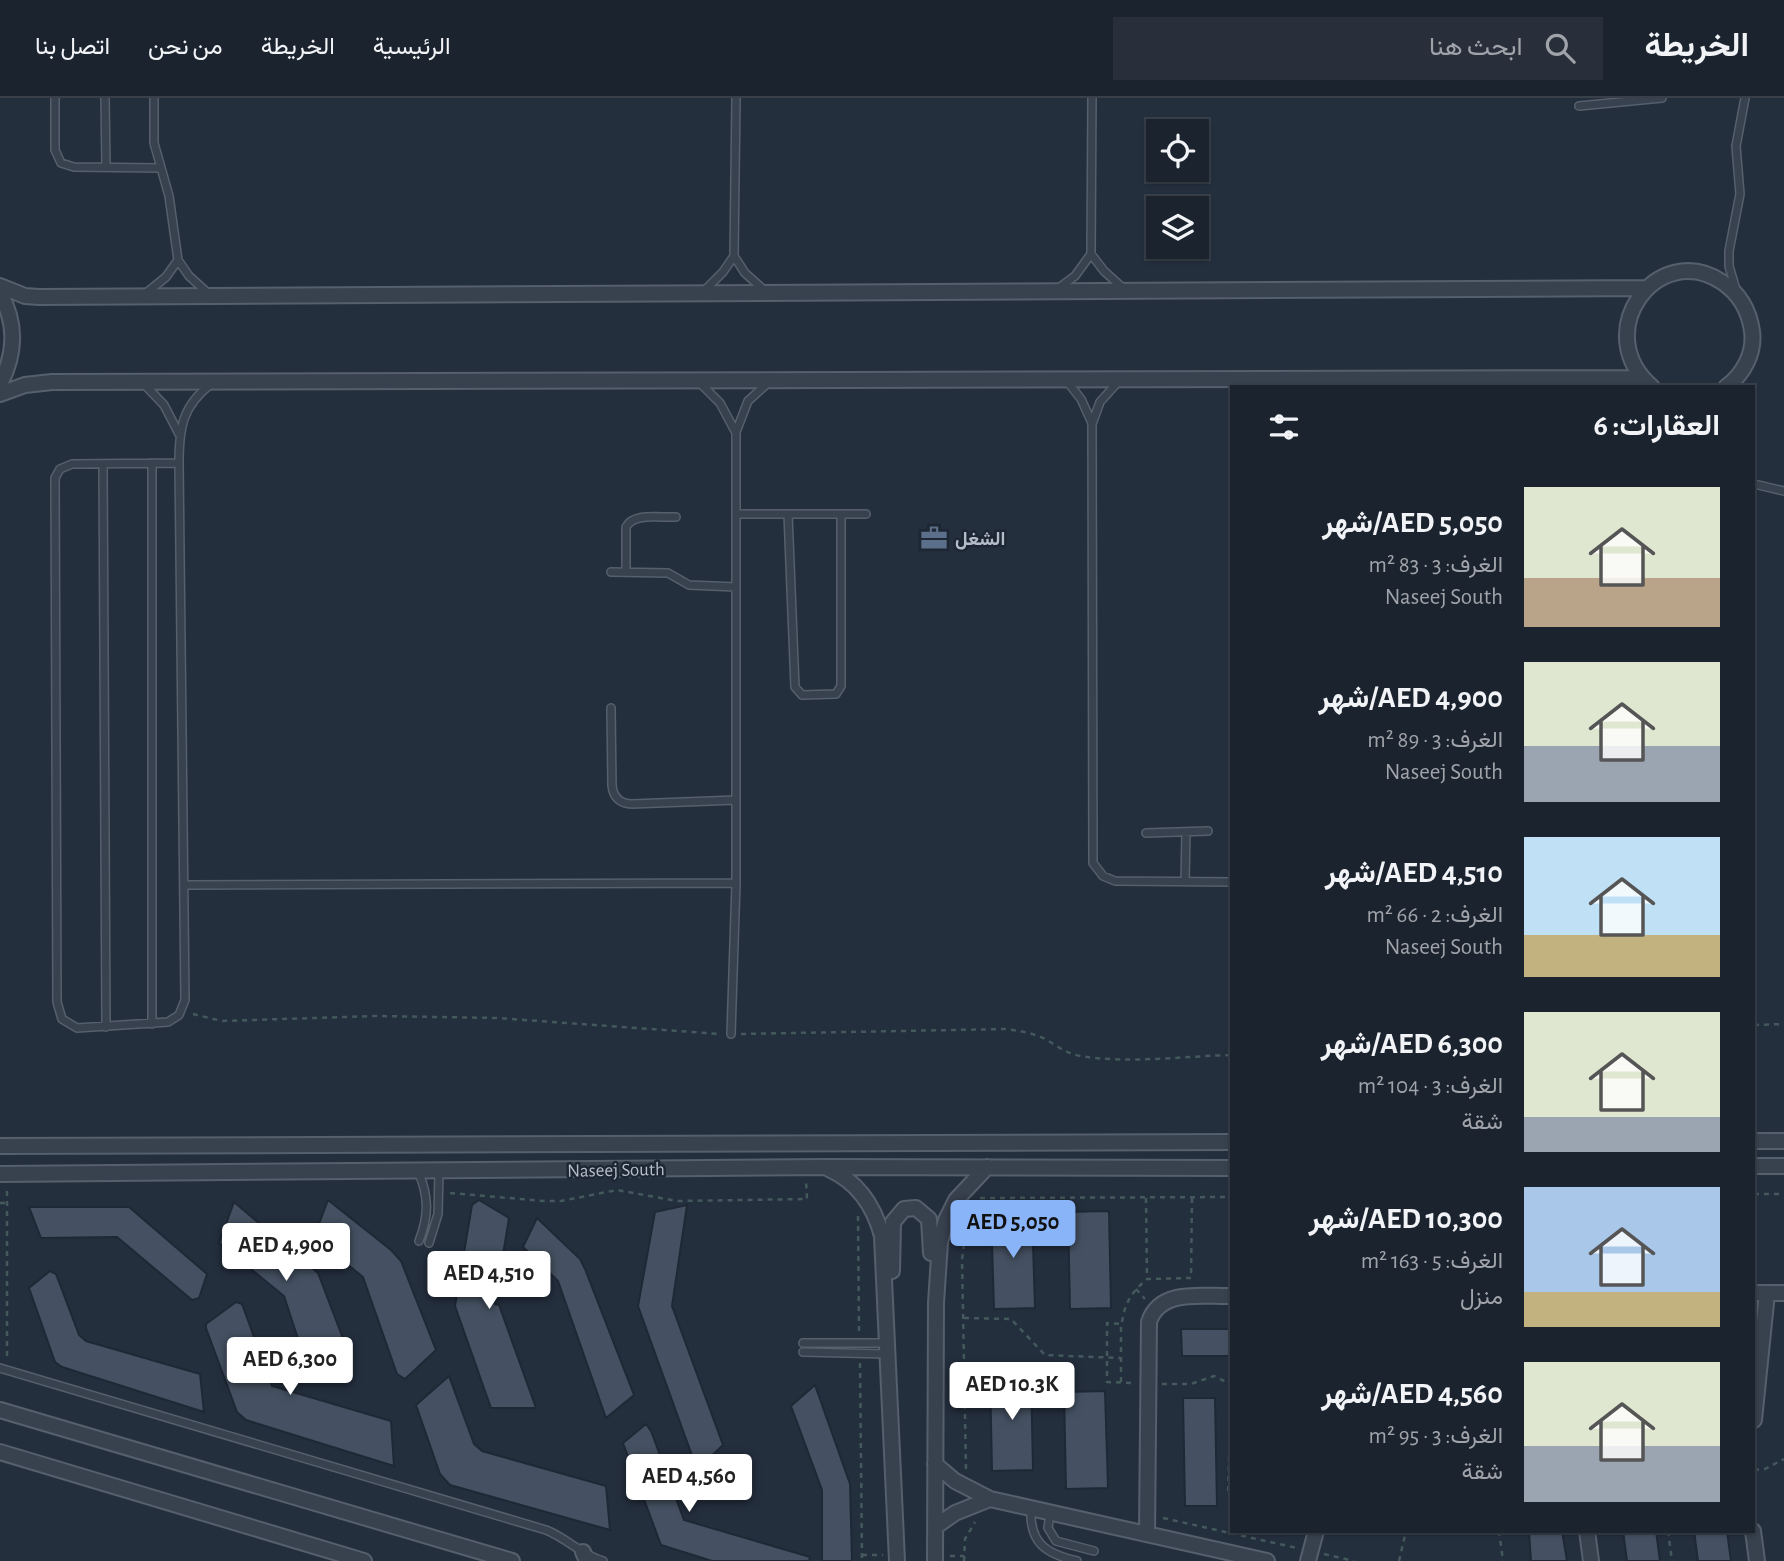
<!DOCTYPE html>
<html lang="ar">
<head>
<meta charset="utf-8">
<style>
	:root { --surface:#1b232e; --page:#282f3a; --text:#f1f3f6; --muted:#a0a4aa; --line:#39404a; --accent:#8ab4f8 }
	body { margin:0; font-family:"Alegreya Sans",Vazirmatn,sans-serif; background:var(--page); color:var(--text); direction:rtl; height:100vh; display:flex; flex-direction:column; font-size:26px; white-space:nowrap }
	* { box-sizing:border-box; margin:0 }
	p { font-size:23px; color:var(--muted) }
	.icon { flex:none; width:38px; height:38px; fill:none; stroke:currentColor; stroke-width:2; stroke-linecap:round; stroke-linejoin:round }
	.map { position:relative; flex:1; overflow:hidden; direction:ltr }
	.sheet { position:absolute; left:1230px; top:287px; width:525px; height:1148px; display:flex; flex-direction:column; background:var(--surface); border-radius:0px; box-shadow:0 2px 5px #0004,0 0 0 2px var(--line); direction:rtl }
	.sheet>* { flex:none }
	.buttons { position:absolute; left:1146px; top:21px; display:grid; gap:14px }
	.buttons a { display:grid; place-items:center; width:63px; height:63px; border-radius:0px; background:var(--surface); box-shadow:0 2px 5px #0004,0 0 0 2px var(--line); font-size:35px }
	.price { position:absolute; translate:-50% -60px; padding:0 16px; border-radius:7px; background:#fff; color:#222; font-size:23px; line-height:46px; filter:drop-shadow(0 2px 4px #0008) }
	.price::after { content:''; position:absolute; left:50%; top:42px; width:21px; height:16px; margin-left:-10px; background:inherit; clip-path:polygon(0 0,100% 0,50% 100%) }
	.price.active { background:var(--accent); color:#111 }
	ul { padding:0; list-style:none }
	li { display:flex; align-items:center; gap:21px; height:175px; padding:0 35px }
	li span { display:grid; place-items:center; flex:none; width:196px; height:140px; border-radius:0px; color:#555 }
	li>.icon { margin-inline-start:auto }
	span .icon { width:84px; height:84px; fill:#fffc; stroke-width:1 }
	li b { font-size:30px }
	h2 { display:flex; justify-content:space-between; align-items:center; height:84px; padding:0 35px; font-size:30px }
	header { display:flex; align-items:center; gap:42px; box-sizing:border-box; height:98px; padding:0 35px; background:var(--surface); border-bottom:2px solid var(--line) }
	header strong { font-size:33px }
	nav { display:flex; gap:38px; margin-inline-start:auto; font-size:24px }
	.search { width:490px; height:63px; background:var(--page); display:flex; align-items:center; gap:18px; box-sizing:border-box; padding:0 24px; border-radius:0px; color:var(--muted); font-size:26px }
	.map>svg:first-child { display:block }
</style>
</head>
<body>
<header>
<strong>الخريطة</strong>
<div class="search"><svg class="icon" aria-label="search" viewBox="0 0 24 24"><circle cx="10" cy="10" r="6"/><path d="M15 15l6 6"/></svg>ابحث هنا</div>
<nav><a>الرئيسية</a><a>الخريطة</a><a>من نحن</a><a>اتصل بنا</a></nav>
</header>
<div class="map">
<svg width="1784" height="1463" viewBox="0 0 1784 1463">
	<rect width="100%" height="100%" fill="#242f3e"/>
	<path fill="#455162" stroke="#1f2835" stroke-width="2" d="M328 1102 391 1152 401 1163 436 1252 405 1281 397 1276 363 1179 314 1139Z
		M479 1102 509 1120 495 1206 499 1207 536 1310H491L455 1208 472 1107Z
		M234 1104 318 1175 344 1243 315 1268 306 1265 284 1198 219 1145Z
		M687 1107 672 1208 723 1347 701 1368 694 1363 638 1208 655 1114Z
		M29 1109H129L207 1176 199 1200 192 1202 117 1139 41 1140Z
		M1032 1113 1035 1210 994 1211 991 1114Z
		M1109 1113 1111 1210 1070 1211 1068 1114Z
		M537 1120 580 1161 585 1171 634 1297 606 1320 558 1183 523 1149Z
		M50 1173 56 1176 79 1237 86 1243 200 1276 204 1314 62 1269 55 1264 29 1190Z
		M236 1204 242 1206 272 1288 391 1323 394 1368 246 1322 237 1314 206 1230V1226Z
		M1181 1231H1232V1258H1182Z
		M1031 1275 1033 1372 992 1373 990 1276Z
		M449 1278 474 1346 482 1353 606 1388 610 1432 450 1387 440 1376 416 1307Z
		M815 1287 850 1386 852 1463H822V1392L791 1308Z
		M1105 1293 1108 1390 1066 1391 1064 1294Z
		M1183 1300H1215L1217 1408H1185Z
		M646 1326 651 1333 684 1422 810 1459 809 1463H712L661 1447 623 1345Z
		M1529 1433H1562L1567 1463H1531Z
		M1623 1433H1656L1660 1463H1627Z
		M1694 1433H1727L1731 1463H1698Z"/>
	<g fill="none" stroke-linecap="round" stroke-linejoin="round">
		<defs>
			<path id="lane" d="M55 0V52L61 65 74 69 160 70
				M105 0 106 69
				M154 0V45L169 98 178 162 189 178 209 196
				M736 0 734 158 745 175 765 193
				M1579 8 1662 0
				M1091 156 1104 173 1124 191
				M1056 192 1075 178 1091 156 1092 0
				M1736 192 1729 168V153L1740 96 1736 48 1745 0
				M703 194 723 174 734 158
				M145 196 166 179 178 162
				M1066 282 1081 301 1092 325
				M699 284 720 305 735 333
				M1118 284 1100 304 1092 326 1093 765 1103 778 1115 783 1232 784
				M144 286 164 307 179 336
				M152 365V926
				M179 365 72 366 60 371 55 380 57 904 62 921 77 930 168 924 179 917 185 902 179 365C179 331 182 308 211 286
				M103 366 106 929
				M1754 386 1784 393
				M736 416H866
				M788 416 795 589 802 597 836 596 841 588V416
				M611 474 668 475 689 487 736 489
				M626 474V429C634 414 661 420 676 419
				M611 610 612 687C613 699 620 706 632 706L736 702
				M1146 735 1208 733
				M1185 784 1186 734
				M185 787 736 785
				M731 936 736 785V334L748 303 769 284
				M418 1073C429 1098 429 1118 419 1143
				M429 1145 438 1116 439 1073
				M803 1245H886
				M803 1254 887 1256
				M0 1270 546 1432C567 1440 581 1457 603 1463
				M1031 1410C1029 1445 1046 1456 1077 1463
				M1050 1415 1048 1430 1056 1443 1094 1453"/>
			<path id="street" d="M0 188 25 198 39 199 1646 190
				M0 195C17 226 16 255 0 286
				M1652 289C1589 235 1657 141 1722 184 1740 196 1749 212 1752 233 1755 254 1744 276 1726 289
				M0 296 25 287 52 284 1642 280
				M1754 1043H1784
				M0 1048 1232 1044
				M1754 1068H1784
				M829 1071C858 1084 874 1108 882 1138L897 1463
				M0 1076 824 1069 1232 1070
				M892 1173 893 1124 904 1111 916 1110 929 1121 931 1155
				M1754 1195H1784
				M0 1312 512 1463
				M1754 1322 1767 1195
				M0 1354 364 1463
				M935 1366 955 1383 990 1401 1267 1463
				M935 1429 955 1415 990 1401
				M1587 1433 1591 1463
				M1753 1433 1757 1463
				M1147 1436 1149 1224C1160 1190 1203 1199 1232 1198
				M583 1454 587 1463
				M935 1463 936 1205 940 1144 946 1122 956 1102 987 1069
				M1308 1463 1316 1433"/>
		</defs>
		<use href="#lane" stroke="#565f6c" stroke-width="10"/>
		<use href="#street" stroke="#565f6c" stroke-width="18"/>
		<path stroke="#44595c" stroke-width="2.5" stroke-dasharray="5 5" stroke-linecap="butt" d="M193 916 222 923 375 918 497 920 720 936
			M1754 927 1784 926
			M741 936 1006 931C1020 933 1034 935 1047 942 1059 949 1067 956 1081 958 1125 966 1186 958 1232 957
			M450 1095 544 1103H561L617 1092 677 1103 807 1101 806 1082
			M1754 1096H1784
			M980 1100 1232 1099
			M1146 1100 1147 1181 1191 1180 1192 1099
			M0 1105H7
			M858 1118 859 1234
			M1136 1191 1145 1201
			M964 1220 1011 1221 1045 1257 1120 1260
			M1122 1224C1125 1204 1132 1194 1147 1181
			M7 1258V1090
			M860 1265 862 1463
			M1121 1284V1226L1107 1225V1284L1134 1285
			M1162 1286H1191L1214 1278 1232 1287
			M1231 1288 1228 1395 1232 1406
			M966 1371 962 1161 966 1132 974 1106
			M1754 1372 1765 1371 1784 1361
			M1163 1420 1297 1450
			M1499 1433 1503 1463
			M1668 1433 1672 1463
			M1324 1456 1354 1463
			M862 1457H883
			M950 1458H964
			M964 1463 965 1441 975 1424
			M1399 1463 1406 1433"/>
		<use href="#lane" stroke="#38414e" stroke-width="7"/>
		<use href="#street" stroke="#38414e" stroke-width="14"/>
	</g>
	<defs>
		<symbol id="office-bare" viewBox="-9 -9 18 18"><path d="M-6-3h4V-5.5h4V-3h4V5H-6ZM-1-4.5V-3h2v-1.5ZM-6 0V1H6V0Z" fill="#5c6f8a" stroke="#1d2633" stroke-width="2.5" paint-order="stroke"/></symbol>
	</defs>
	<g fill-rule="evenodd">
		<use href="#office-bare" x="915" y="421" width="38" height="38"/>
	</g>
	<g text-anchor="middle" stroke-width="5" stroke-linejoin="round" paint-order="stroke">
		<g font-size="19" font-weight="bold" fill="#b4bcc9" stroke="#1d2633" text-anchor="start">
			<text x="955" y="447">الشغل</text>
		</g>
		<g font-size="19" fill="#b4bcc9" stroke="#1d2633">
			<text transform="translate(616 1071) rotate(-1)" y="7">Naseej South</text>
		</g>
	</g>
</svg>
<div class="buttons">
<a><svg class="icon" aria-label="locate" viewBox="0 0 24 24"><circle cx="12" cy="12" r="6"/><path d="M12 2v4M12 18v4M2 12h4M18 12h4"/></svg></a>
<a><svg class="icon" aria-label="layers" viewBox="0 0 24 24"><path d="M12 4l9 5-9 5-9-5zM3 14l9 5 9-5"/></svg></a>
</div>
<b class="price active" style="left:1013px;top:1162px">AED 5,050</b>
<b class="price" style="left:286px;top:1185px">AED 4,900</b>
<b class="price" style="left:489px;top:1213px">AED 4,510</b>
<b class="price" style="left:290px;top:1299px">AED 6,300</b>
<b class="price" style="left:1012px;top:1324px">AED 10.3K</b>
<b class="price" style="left:689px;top:1416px">AED 4,560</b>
<section class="sheet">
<h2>العقارات: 6<svg class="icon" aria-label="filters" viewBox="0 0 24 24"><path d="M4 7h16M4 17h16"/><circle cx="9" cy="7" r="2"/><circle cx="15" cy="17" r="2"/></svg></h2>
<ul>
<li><span style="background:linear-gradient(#dfe7d0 65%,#b9a48a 0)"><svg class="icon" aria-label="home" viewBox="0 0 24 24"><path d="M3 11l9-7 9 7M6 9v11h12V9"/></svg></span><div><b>AED 5,050/شهر</b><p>الغرف: 3 · 83 m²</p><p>Naseej South</p></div></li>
<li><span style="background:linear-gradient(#dfe7d0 60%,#9aa5b1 0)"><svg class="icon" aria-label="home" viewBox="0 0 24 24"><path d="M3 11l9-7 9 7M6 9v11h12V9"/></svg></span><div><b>AED 4,900/شهر</b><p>الغرف: 3 · 89 m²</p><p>Naseej South</p></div></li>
<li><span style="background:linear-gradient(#bfe0f5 70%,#c2b280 0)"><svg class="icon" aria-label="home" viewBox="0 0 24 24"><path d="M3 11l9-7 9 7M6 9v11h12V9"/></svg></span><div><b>AED 4,510/شهر</b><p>الغرف: 2 · 66 m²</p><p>Naseej South</p></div></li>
<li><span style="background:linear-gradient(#dfe7d0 75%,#9aa5b1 0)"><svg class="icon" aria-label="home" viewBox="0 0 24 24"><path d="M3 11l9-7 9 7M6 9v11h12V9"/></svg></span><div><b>AED 6,300/شهر</b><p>الغرف: 3 · 104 m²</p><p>شقة</p></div></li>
<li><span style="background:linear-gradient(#a9c7e8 75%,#c2b280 0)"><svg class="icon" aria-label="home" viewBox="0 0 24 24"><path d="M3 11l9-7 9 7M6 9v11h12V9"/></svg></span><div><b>AED 10,300/شهر</b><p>الغرف: 5 · 163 m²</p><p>منزل</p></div></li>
<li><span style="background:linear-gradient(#dfe7d0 60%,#9aa5b1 0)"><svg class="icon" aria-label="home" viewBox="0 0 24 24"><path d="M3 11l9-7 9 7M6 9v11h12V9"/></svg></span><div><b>AED 4,560/شهر</b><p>الغرف: 3 · 95 m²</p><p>شقة</p></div></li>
</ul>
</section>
</div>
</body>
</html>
